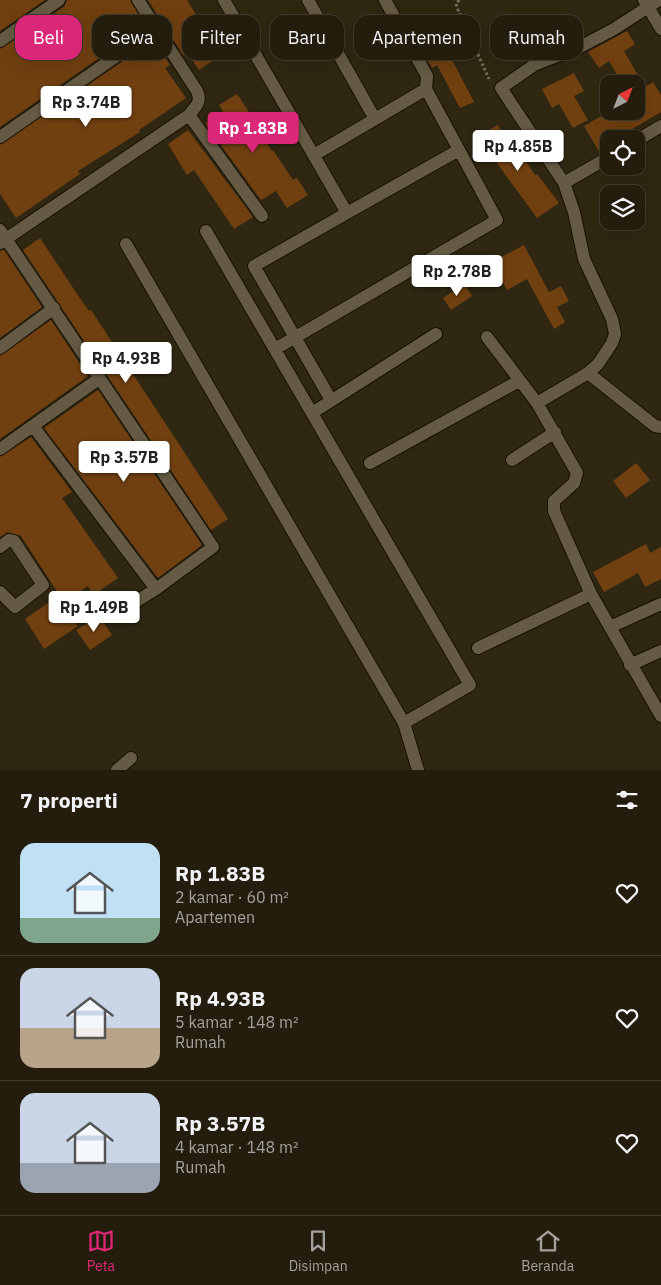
<!DOCTYPE html>
<html lang="id">
<head>
<meta charset="utf-8">
<style>
	:root { --surface:#241d0e; --page:#2c2617; --text:#f1f3f6; --muted:#a3a29e; --line:#413b2e; --accent:#db2777 }
	body { margin:0; font-family:"IBM Plex Sans",sans-serif; background:var(--page); color:var(--text); height:100vh; display:flex; flex-direction:column; font-size:19px; white-space:nowrap }
	* { box-sizing:border-box; margin:0 }
	p { font-size:16px; color:var(--muted) }
	.icon { flex:none; width:28px; height:28px; fill:none; stroke:currentColor; stroke-width:2; stroke-linecap:round; stroke-linejoin:round }
	.map { position:relative; height:770px; overflow:hidden }
	.panel { display:flex; flex-direction:column; background:var(--surface); flex:1 }
	.panel>* { flex:none }
	.banner { position:absolute; left:15px; top:15px; width:631px; height:45px; display:flex; gap:10px }
	.needle { width:32px; rotate:42deg }
	.controls { position:absolute; left:600px; top:75px; display:grid; gap:10px }
	.controls a { display:grid; place-items:center; width:45px; height:45px; border-radius:10px; background:var(--surface); box-shadow:0 5px 20px #0002,0 0 0 1px var(--line); font-size:25px }
	.price { position:absolute; translate:-50% -42px; padding:0 11px; border-radius:5px; background:#fff; color:#222; font-size:16px; line-height:32px; filter:drop-shadow(0 1px 2px #0008) }
	.price::after { content:''; position:absolute; left:50%; top:30px; width:15px; height:11px; margin-left:-8px; background:inherit; clip-path:polygon(0 0,100% 0,50% 100%) }
	.price.selected { background:var(--accent); color:#fff }
	ul { padding:0; list-style:none }
	li { display:flex; align-items:center; gap:15px; height:125px; padding:0 20px }
	li+li { border-top:1px solid var(--line) }
	li span { display:grid; place-items:center; flex:none; width:140px; height:100px; border-radius:15px; color:#555 }
	li>.icon { margin-inline-start:auto }
	span .icon { width:60px; height:60px; fill:#fffc; stroke-width:1 }
	li b { font-size:21px }
	h2 { display:flex; justify-content:space-between; align-items:center; height:60px; padding:0 20px; font-size:21px }
	.tag { padding:0 18px; border-radius:15px; background:var(--surface); box-shadow:0 5px 20px #0002,0 0 0 1px var(--line); font-size:18px; line-height:45px }
	.tag.selected { background:var(--accent); color:#fff }
	.menu { display:flex; justify-content:space-around; align-items:center; height:70px; border-top:1px solid var(--line); background:var(--surface); font-size:14px; color:var(--muted) }
	.menu a { display:grid; justify-items:center; gap:2px }
	.menu .selected { color:var(--accent) }
	.map>svg:first-child { display:block }
</style>
</head>
<body>
<div class="map">
<svg width="661" height="770" viewBox="0 0 661 770">
	<rect width="100%" height="100%" fill="#302712"/>
	<path fill="#714010" d="M0 0H45L0 31Z
		M67 0H130L145 26 0 127V49L64 7Z
		M148 0H187L221 55 199 70 187 52 183 55Z
		M439 19 457 55 451 58 474 102 460 108 437 65 432 68 412 33Z
		M627 31 635 44 624 51 643 84H623L609 61 599 68 588 52Z
		M154 40 170 65 165 68 186 98 139 130 140 132 78 171 80 174 16 218 0 194V145Z
		M574 73 584 91 574 96 588 120 573 128 559 104 552 108 542 89Z
		M653 82 661 95V112L624 134 627 139H609V149L600 153 584 126 610 111H636V92Z
		M237 94 249 112 246 113 272 151 273 150 293 180 297 178 308 195 287 208 276 191 261 200 205 123 223 111 219 105Z
		M498 125 506 140 511 137 520 155 521 154 535 175 537 174 559 203 537 218 477 136Z
		M188 130 253 217 234 229 194 170 187 175 168 144Z
		M40 238 77 294 89 311 91 310 228 519 211 530 23 250Z
		M524 245 549 292 561 286 569 301 557 307 565 322 554 329 527 279 507 290 492 262Z
		M4 250 42 307 0 338V251Z
		M464 284 472 296 451 310 443 298Z
		M51 320 88 376 0 439V356Z
		M98 390 202 545 158 578 44 428Z
		M31 437 72 492 62 498 118 578 93 595 88 586 64 602 21 536 8 532 0 537V457Z
		M636 463 650 480 626 498 613 481Z
		M646 544 650 553 661 547V579L645 587 638 573 604 592 593 572Z
		M58 596 78 626 44 649 25 619Z
		M99 616 112 635 90 650 76 630Z"/>
	<g fill="none" stroke-linecap="round" stroke-linejoin="round">
		<defs>
			<path id="minor" d="M224 0 347 213 459 150
				M308 0 375 119
				M644 0 661 29
				M0 41 59 0
				M189 115 262 216
				M0 137 157 28
				M636 141 661 126
				M314 155 426 89
				M564 183 609 157
				M0 230 213 547 156 589 127 607
				M206 231 470 685 404 723
				M0 243 189 115C196 106 202 102 197 91L138 0
				M126 244 404 723 418 770
				M487 337 537 403 577 473 574 483 554 501V511L591 594 661 716
				M0 348 54 308
				M275 349 497 220 426 89 427 76 385 0
				M588 373 598 364 612 343 615 334 612 319 584 259 574 212 564 183 501 88 534 65 580 47 614 29 659 0
				M331 400 254 266 347 213
				M537 403 588 373 655 426 661 427
				M312 413 436 334
				M33 426 156 589
				M0 449 100 378
				M512 460 555 432
				M370 463 519 381
				M0 547 9 540 14 541 43 585 15 607 0 592
				M610 627 661 604
				M478 648 591 594
				M630 665 661 651
				M117 770 131 758"/>
		</defs>
		<use href="#minor" stroke="#181000" stroke-width="14"/>
		<path stroke="#756e5c" stroke-width="3" stroke-dasharray="2.5 2.5" stroke-linecap="butt" d="M459 0 456 4 458 10 489 79"/>
		<use href="#minor" stroke="#655b44" stroke-width="12"/>
	</g>
</svg>
<div class="controls">
<a><svg class="needle" viewBox="-14 -14 28 28"><path d="M0-13l5 13h-10z" fill="#e53935"/><path d="M0 13l5-13h-10z" fill="#a3a29e"/></svg></a>
<a><svg class="icon" aria-label="locate" viewBox="0 0 24 24"><circle cx="12" cy="12" r="6"/><path d="M12 2v4M12 18v4M2 12h4M18 12h4"/></svg></a>
<a><svg class="icon" aria-label="layers" viewBox="0 0 24 24"><path d="M12 4l9 5-9 5-9-5zM3 14l9 5 9-5"/></svg></a>
</div>
<b class="price" style="left:86px;top:128px">Rp 3.74B</b>
<b class="price selected" style="left:253px;top:154px">Rp 1.83B</b>
<b class="price" style="left:518px;top:172px">Rp 4.85B</b>
<b class="price" style="left:457px;top:297px">Rp 2.78B</b>
<b class="price" style="left:126px;top:384px">Rp 4.93B</b>
<b class="price" style="left:124px;top:483px">Rp 3.57B</b>
<b class="price" style="left:94px;top:633px">Rp 1.49B</b>
<div class="banner">
<a class="tag selected">Beli</a>
<a class="tag">Sewa</a>
<a class="tag">Filter</a>
<a class="tag">Baru</a>
<a class="tag">Apartemen</a>
<a class="tag">Rumah</a>
</div>
</div>
<section class="panel">
<h2>7 properti<svg class="icon" aria-label="filters" viewBox="0 0 24 24"><path d="M4 7h16M4 17h16"/><circle cx="9" cy="7" r="2"/><circle cx="15" cy="17" r="2"/></svg></h2>
<ul>
<li><span style="background:linear-gradient(#bfe0f5 75%,#7fa58c 0)"><svg class="icon" aria-label="home" viewBox="0 0 24 24"><path d="M3 11l9-7 9 7M6 9v11h12V9"/></svg></span><div><b>Rp 1.83B</b><p>2 kamar · 60 m²</p><p>Apartemen</p></div><svg class="icon" aria-label="heart" viewBox="0 0 24 24"><path d="M12 20l-8-8c-3-5 5-10 8-4 3-6 11-1 8 4z"/></svg></li>
<li><span style="background:linear-gradient(#c9d6e8 60%,#b9a48a 0)"><svg class="icon" aria-label="home" viewBox="0 0 24 24"><path d="M3 11l9-7 9 7M6 9v11h12V9"/></svg></span><div><b>Rp 4.93B</b><p>5 kamar · 148 m²</p><p>Rumah</p></div><svg class="icon" aria-label="heart" viewBox="0 0 24 24"><path d="M12 20l-8-8c-3-5 5-10 8-4 3-6 11-1 8 4z"/></svg></li>
<li><span style="background:linear-gradient(#c9d6e8 70%,#9aa5b1 0)"><svg class="icon" aria-label="home" viewBox="0 0 24 24"><path d="M3 11l9-7 9 7M6 9v11h12V9"/></svg></span><div><b>Rp 3.57B</b><p>4 kamar · 148 m²</p><p>Rumah</p></div><svg class="icon" aria-label="heart" viewBox="0 0 24 24"><path d="M12 20l-8-8c-3-5 5-10 8-4 3-6 11-1 8 4z"/></svg></li>
</ul>
</section>
<nav class="menu">
<a class="selected"><svg class="icon" aria-label="map" viewBox="0 0 24 24"><path d="M3 6l6-2 6 2 6-2v14l-6 2-6-2-6 2zM9 4v14M15 6v14"/></svg>Peta</a>
<a><svg class="icon" aria-label="saved" viewBox="0 0 24 24"><path d="M7 4h10v16l-5-4-5 4z"/></svg>Disimpan</a>
<a><svg class="icon" aria-label="home" viewBox="0 0 24 24"><path d="M3 11l9-7 9 7M6 9v11h12V9"/></svg>Beranda</a>
</nav>
</body>
</html>
